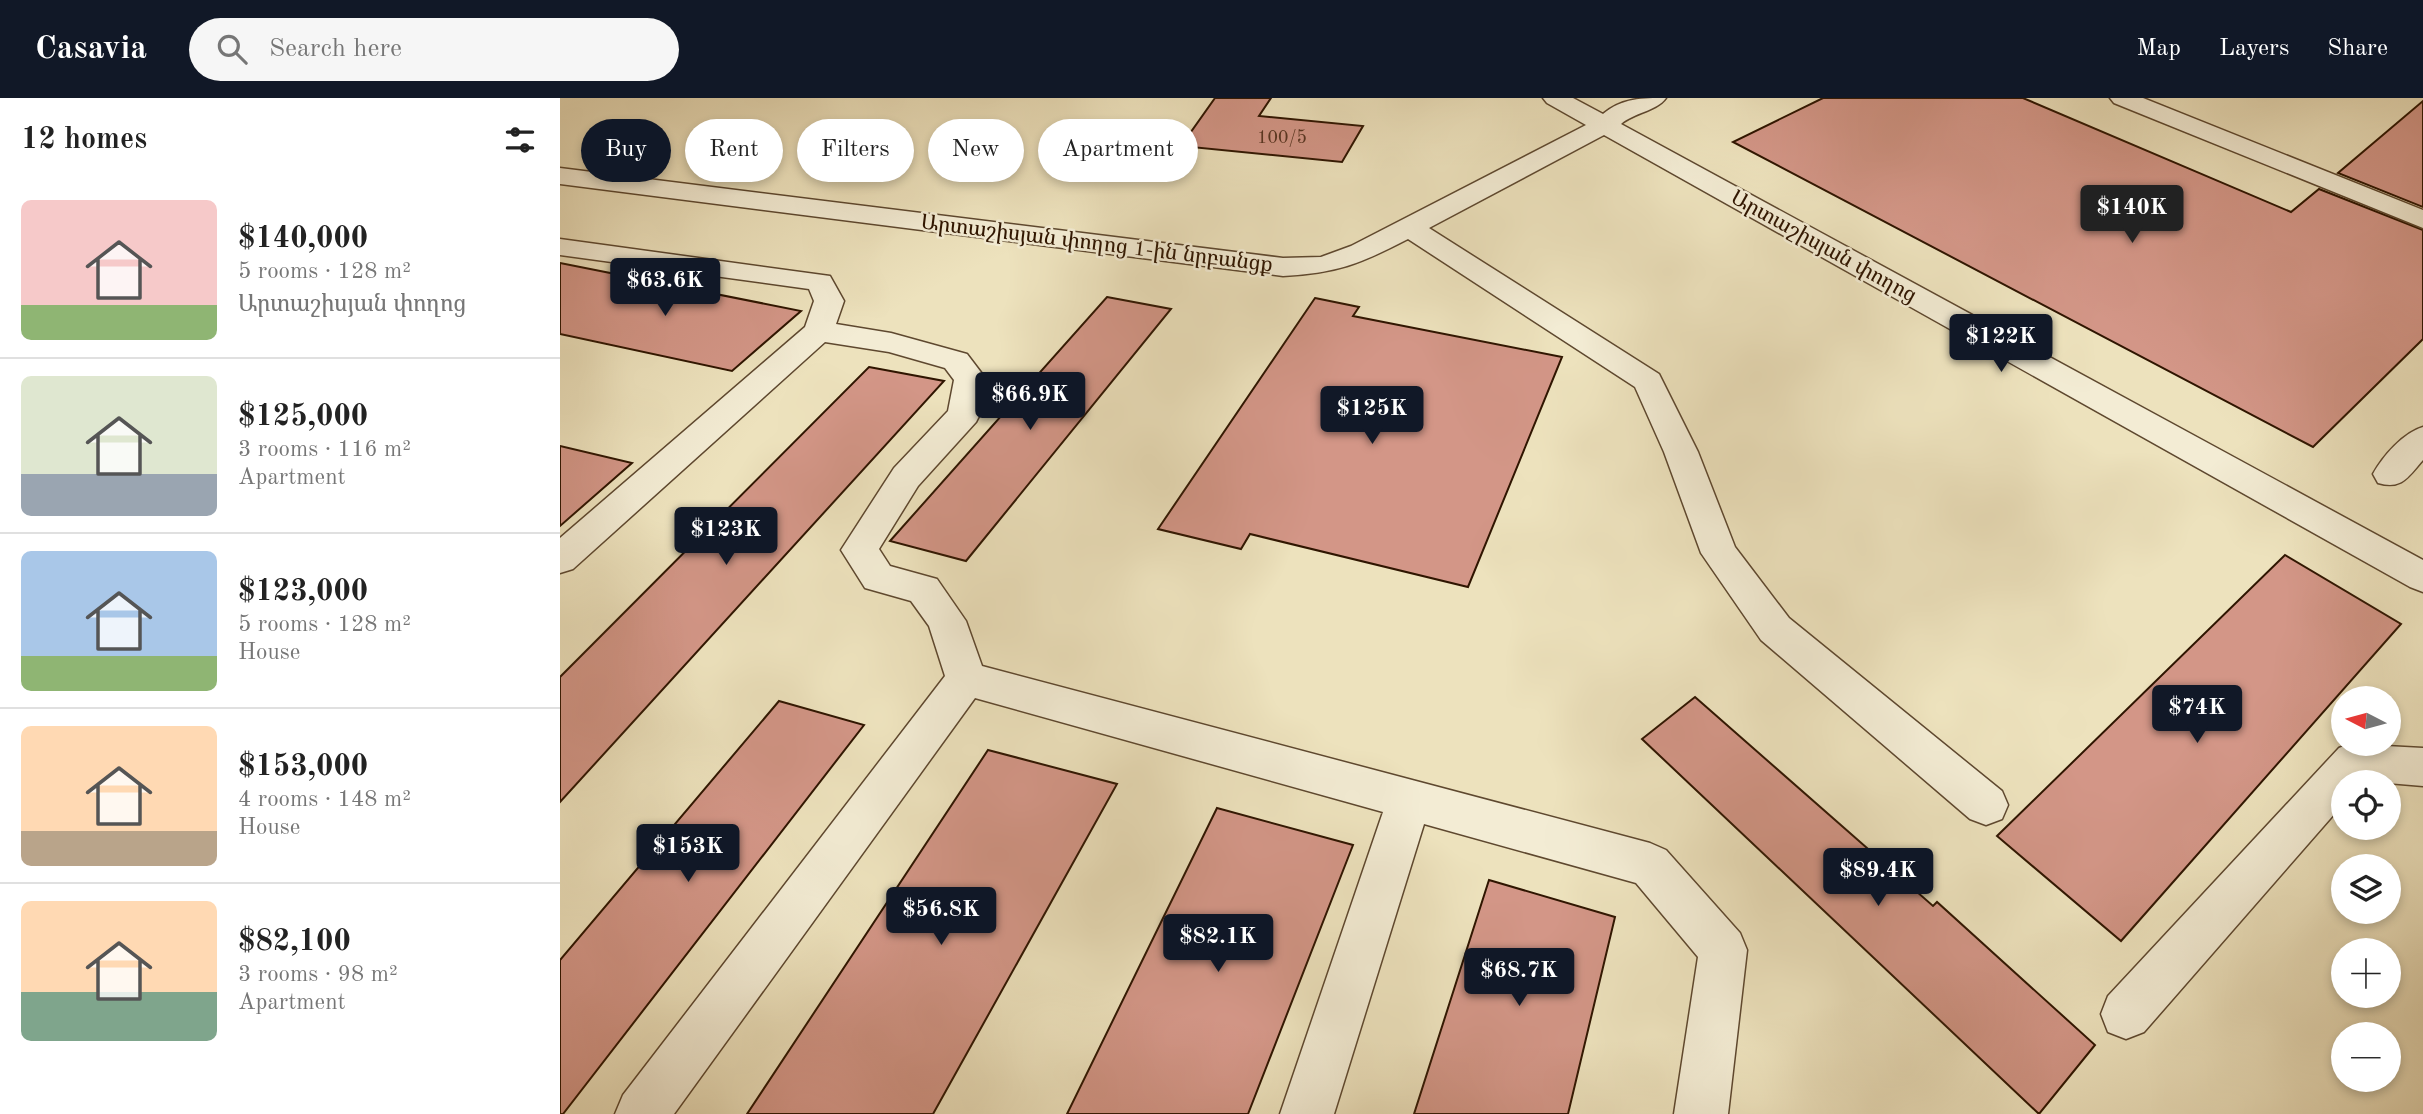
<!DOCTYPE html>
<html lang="en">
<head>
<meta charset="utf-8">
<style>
	:root { --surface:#fff; --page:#f6f6f6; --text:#222; --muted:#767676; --line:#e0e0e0; --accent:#111827 }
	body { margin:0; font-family:"Old Standard TT","Noto Serif Armenian",serif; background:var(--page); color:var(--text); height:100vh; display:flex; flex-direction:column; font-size:26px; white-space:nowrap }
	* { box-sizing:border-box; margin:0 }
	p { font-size:23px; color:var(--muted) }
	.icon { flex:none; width:38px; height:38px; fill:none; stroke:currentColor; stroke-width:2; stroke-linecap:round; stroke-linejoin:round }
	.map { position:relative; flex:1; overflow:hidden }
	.sheet { display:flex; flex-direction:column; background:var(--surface); width:560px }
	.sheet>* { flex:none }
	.top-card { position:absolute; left:21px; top:21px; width:665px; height:63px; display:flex; gap:14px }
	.needle { width:46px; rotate:276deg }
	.buttons { position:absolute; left:1771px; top:588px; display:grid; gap:14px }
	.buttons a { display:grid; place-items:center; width:70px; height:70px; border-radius:50%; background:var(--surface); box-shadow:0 4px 10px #0003; font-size:35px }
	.price { position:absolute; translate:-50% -60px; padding:0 16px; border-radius:7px; background:var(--accent); color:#fff; font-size:23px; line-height:46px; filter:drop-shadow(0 2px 4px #0008) }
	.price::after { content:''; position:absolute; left:50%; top:42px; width:21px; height:16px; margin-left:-10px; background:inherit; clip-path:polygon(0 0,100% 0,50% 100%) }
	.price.selected { background:#222; color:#fff }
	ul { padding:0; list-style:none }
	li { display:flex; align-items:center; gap:21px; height:175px; padding:0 21px }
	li+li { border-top:2px solid var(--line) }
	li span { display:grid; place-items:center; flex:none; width:196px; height:140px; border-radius:10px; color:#555 }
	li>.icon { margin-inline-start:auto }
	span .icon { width:84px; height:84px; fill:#fffc; stroke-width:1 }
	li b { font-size:30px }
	h2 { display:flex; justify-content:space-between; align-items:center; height:84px; padding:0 21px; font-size:30px }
	.pill { padding:0 24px; border-radius:32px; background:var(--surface); box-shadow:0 4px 10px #0003; font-size:24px; line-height:63px }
	.pill.selected { background:var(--accent); color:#fff }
	header { display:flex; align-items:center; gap:42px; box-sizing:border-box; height:98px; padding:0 35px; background:var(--accent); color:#fff }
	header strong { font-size:33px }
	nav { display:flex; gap:38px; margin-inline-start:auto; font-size:24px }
	.search { width:490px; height:63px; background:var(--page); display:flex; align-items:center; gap:18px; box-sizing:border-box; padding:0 24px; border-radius:38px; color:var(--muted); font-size:26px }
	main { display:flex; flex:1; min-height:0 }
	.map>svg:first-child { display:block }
</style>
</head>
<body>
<header>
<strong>Casavia</strong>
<div class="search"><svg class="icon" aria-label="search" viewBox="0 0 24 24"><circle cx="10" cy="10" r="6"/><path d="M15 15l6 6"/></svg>Search here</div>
<nav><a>Map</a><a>Layers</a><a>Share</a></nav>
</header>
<main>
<section class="sheet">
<h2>12 homes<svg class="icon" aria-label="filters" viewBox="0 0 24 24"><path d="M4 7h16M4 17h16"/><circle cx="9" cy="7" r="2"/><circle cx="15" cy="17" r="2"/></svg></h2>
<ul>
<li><span style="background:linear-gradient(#f6c9c9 75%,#8fb573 0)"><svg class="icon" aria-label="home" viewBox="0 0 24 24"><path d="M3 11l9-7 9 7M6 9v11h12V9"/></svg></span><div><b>$140,000</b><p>5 rooms · 128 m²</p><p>Արտաշիսյան փողոց</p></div></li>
<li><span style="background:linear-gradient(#dfe7d0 70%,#9aa5b1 0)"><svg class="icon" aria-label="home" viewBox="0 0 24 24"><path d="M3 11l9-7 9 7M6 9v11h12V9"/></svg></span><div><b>$125,000</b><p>3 rooms · 116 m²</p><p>Apartment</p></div></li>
<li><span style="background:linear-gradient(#a9c7e8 75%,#8fb573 0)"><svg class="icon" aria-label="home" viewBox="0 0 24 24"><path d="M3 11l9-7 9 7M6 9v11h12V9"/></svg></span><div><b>$123,000</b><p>5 rooms · 128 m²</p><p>House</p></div></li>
<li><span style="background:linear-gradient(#ffd9b3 75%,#b9a48a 0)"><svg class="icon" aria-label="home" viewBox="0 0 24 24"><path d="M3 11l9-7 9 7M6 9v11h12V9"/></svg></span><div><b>$153,000</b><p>4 rooms · 148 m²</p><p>House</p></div></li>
<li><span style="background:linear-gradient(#ffd9b3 65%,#7fa58c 0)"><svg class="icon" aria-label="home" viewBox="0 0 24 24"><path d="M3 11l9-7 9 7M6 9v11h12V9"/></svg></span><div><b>$82,100</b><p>3 rooms · 98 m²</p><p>Apartment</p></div></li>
</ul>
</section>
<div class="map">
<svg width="1863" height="1016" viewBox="0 0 1863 1016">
	<rect width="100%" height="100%" fill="#ede2bd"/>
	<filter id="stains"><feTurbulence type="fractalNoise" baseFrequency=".00286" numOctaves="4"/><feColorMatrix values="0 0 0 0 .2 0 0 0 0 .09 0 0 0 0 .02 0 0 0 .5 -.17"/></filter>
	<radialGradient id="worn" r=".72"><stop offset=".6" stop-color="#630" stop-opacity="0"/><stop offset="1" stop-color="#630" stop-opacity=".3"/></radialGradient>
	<path fill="#d39687" stroke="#2f1500" stroke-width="2" d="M655 0H711L699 18 803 28 782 64 621 48Z
		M1263 0H1463L1731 114 1759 91 1863 132V241L1753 349 1173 44Z
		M1863 3V109L1778 75Z
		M0 165 241 213 172 273 0 236Z
		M547 199 611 211 406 463 330 443Z
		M755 200 799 209 793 218 1002 259 908 489 690 436 681 451 598 431Z
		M309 269 384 283 0 704V579Z
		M0 348 72 365 0 428Z
		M1725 457 1841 526 1561 843 1437 738Z
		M1135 599 1373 808 1377 804 1535 947 1479 1016 1082 641Z
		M219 603 304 627 3 1016H0V862Z
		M428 652 557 686 373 1016H187Z
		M657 710 793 747 688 1016H507Z
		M929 782 1055 819 1008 1016H854Z"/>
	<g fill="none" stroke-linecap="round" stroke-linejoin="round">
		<defs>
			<path id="minor" d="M983 0H1013L1043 16C1062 0 1082 0 1106 0 1097 13 1073 15 1061 26L1863 462V494L1850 489 1044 37 869 130 1099 276 1138 354 1175 449 1229 520 1442 693 1448 707 1442 721 1426 727 1410 721 1201 542 1141 455 1104 354 1075 289 848 141C800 166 777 175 723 178L0 86V70L723 160 761 159 791 148 1026 27 987 5Z
				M1550 0H1583L1863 112V130L1554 5Z
				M0 141 270 178 284 203 276 226 331 235 407 256 426 281 420 316 416 324 358 388 319 451 330 468 377 481 406 523 422 568 1090 745 1106 752 1180 835 1187 852 1168 1016H1114L1138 859 1076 785 864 726 774 1016H720L823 714 415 600 114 1016H55L63 997 385 578 369 528 351 503 305 490 281 452 334 370 388 313 394 282 385 270 329 254 265 244 13 471 0 475V440L245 229 254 203 249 191 0 157Z
				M1863 329V362C1848 379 1842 392 1818 385L1813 376C1823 358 1843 335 1863 329Z
				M1789 646 1863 650V688L1804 683 1783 684V706L1584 934 1566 941 1548 934 1541 916 1548 898 1779 650Z"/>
		</defs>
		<use href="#minor" stroke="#5e482f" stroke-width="3"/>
		<use href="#minor" fill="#f3ecd4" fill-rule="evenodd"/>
	</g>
	<g text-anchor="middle" stroke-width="5" stroke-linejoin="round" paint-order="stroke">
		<g font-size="18" fill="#583522">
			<text x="722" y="45">100/5</text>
		</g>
		<g font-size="21" fill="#2f1500" stroke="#f3ecd4">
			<text transform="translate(537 145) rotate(7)" y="7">Արտաշիսյան փողոց 1-ին նրբանցք</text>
			<text transform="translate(1264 148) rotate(29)" y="7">Արտաշիսյան փողոց</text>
		</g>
	</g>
	<rect width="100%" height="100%" filter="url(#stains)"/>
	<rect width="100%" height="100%" fill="url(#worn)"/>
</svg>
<div class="buttons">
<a><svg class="needle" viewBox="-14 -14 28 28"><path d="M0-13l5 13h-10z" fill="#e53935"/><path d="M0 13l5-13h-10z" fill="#767676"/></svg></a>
<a><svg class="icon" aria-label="locate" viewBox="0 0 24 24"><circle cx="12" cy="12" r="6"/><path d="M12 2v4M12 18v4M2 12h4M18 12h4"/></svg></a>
<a><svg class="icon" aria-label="layers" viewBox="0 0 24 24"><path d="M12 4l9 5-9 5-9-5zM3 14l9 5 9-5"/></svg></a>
<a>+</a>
<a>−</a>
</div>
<b class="price selected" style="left:1572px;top:147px">$140K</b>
<b class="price" style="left:105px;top:220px">$63.6K</b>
<b class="price" style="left:1441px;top:276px">$122K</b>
<b class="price" style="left:470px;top:334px">$66.9K</b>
<b class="price" style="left:812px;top:348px">$125K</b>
<b class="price" style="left:166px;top:469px">$123K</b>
<b class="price" style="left:1637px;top:647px">$74K</b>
<b class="price" style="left:128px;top:786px">$153K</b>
<b class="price" style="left:1318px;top:810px">$89.4K</b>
<b class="price" style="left:381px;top:849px">$56.8K</b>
<b class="price" style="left:658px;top:876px">$82.1K</b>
<b class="price" style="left:959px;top:910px">$68.7K</b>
<div class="top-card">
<a class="pill selected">Buy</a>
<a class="pill">Rent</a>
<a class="pill">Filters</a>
<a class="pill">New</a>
<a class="pill">Apartment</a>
</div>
</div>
</main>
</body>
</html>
